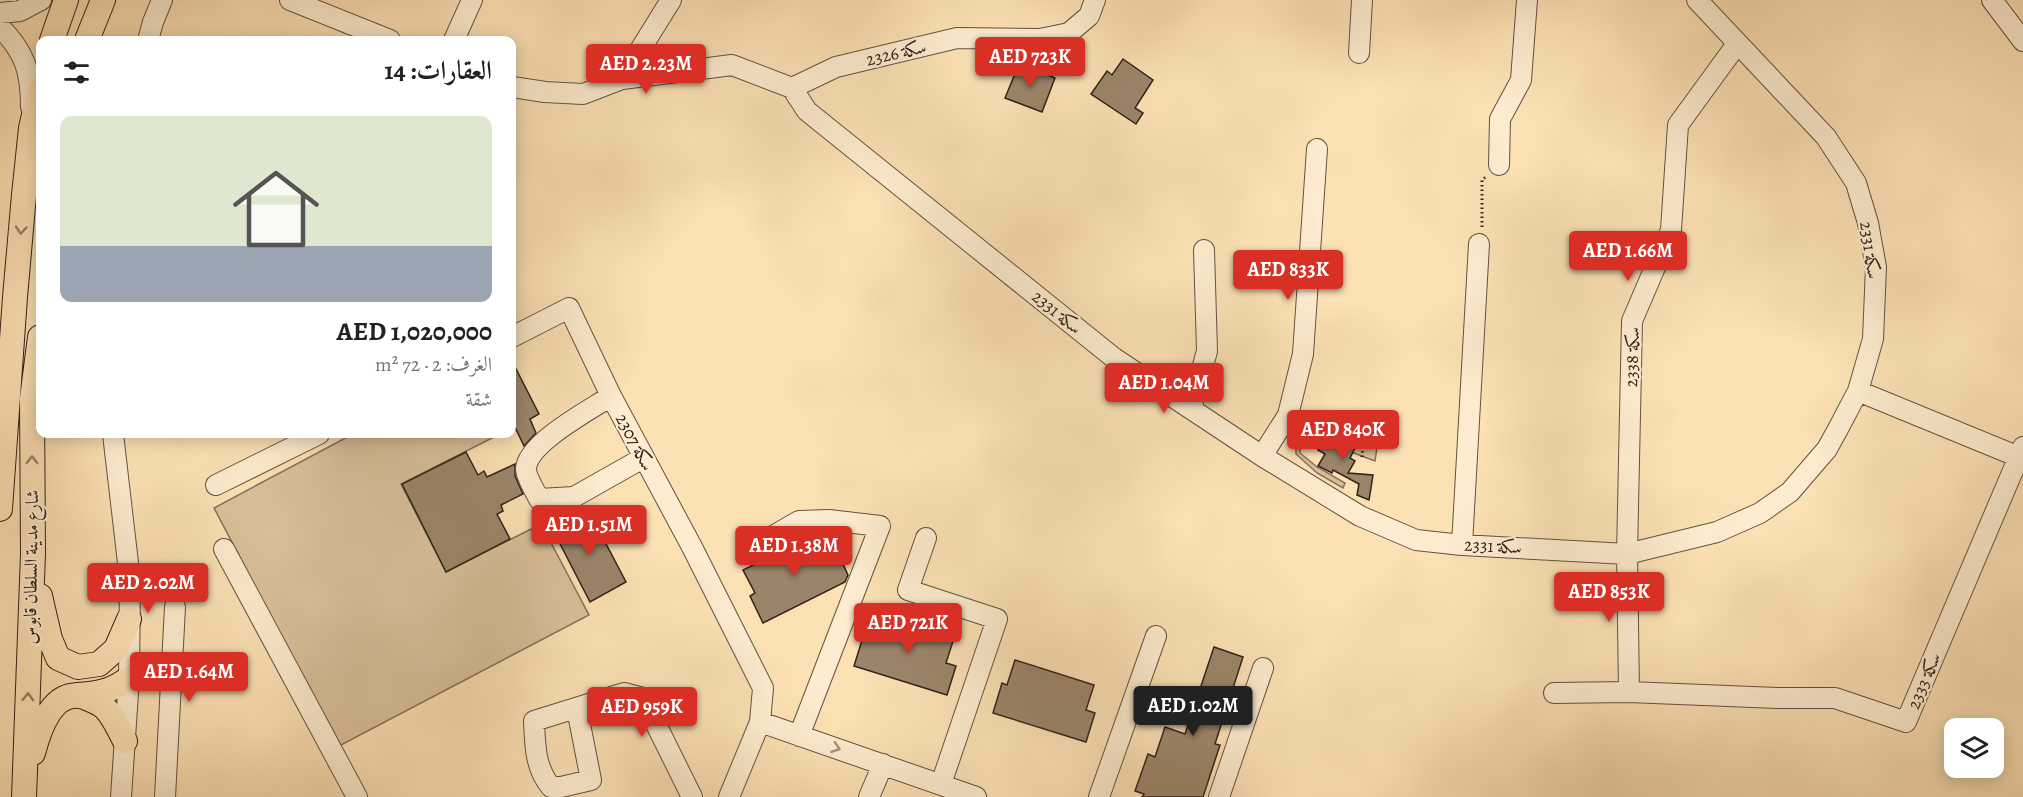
<!DOCTYPE html>
<html lang="ar">
<head>
<meta charset="utf-8">
<style>
	:root { --surface:#fff; --page:#f2f2f2; --text:#222; --muted:#767676; --accent:#d93025 }
	body { margin:0; font-family:Alegreya,Amiri,serif; background:var(--page); color:var(--text); direction:rtl; height:100vh; display:flex; flex-direction:column; font-size:22px; white-space:nowrap }
	* { box-sizing:border-box; margin:0 }
	p { font-size:20px; color:var(--muted) }
	.icon { flex:none; width:33px; height:33px; fill:none; stroke:currentColor; stroke-width:2; stroke-linecap:round; stroke-linejoin:round }
	.map { position:relative; flex:1; overflow:hidden; direction:ltr }
	.details { position:absolute; left:36px; top:36px; width:480px; height:402px; display:flex; flex-direction:column; background:var(--surface); border-radius:12px; box-shadow:0 3px 15px #0003; direction:rtl }
	.details>* { flex:none }
	.buttons { position:absolute; left:1944px; top:718px; display:grid; gap:12px }
	.buttons a { display:grid; place-items:center; width:60px; height:60px; border-radius:12px; background:var(--surface); box-shadow:0 3px 15px #0003; font-size:30px }
	.price { position:absolute; translate:-50% -51px; padding:0 14px; border-radius:6px; background:var(--accent); color:#fff; font-size:20px; line-height:39px; filter:drop-shadow(0 2px 3px #0008) }
	.price::after { content:''; position:absolute; left:50%; top:36px; width:18px; height:14px; margin-left:-9px; background:inherit; clip-path:polygon(0 0,100% 0,50% 100%) }
	.price.selected { background:#222; color:#fff }
	ul { padding:0; list-style:none }
	li { display:grid; align-content:center; gap:12px; height:318px; padding:0 24px }
	li span { display:grid; place-items:center; height:186px; border-radius:12px; color:#555 }
	li>.icon { margin-inline-start:auto }
	span .icon { width:108px; height:108px; fill:#fffc; stroke-width:1 }
	li b { font-size:26px }
	h2 { display:flex; justify-content:space-between; align-items:center; height:72px; padding:0 24px; font-size:26px }
	.map>svg:first-child { display:block }
</style>
</head>
<body>
<div class="map">
<svg width="2023" height="797" viewBox="0 0 2023 797">
	<rect width="100%" height="100%" fill="#fce1b5"/>
	<filter id="stains"><feTurbulence type="fractalNoise" baseFrequency=".00333" numOctaves="4"/><feColorMatrix values="0 0 0 0 .2 0 0 0 0 .09 0 0 0 0 .02 0 0 0 .5 -.17"/></filter>
	<radialGradient id="worn" r=".72"><stop offset=".6" stop-color="#630" stop-opacity="0"/><stop offset="1" stop-color="#630" stop-opacity=".3"/></radialGradient>
	<path fill="#dac09a" stroke="#867059" stroke-width="1.5" d="M1306 419 1381 420 1375 461 1351 452 1355 445 1354 442 1348 438 1349 434 1333 426 1307 424 1300 430V453L1317 467 1345 483 1343 488 1317 473 1296 454V429Z
		M353 434H498V435L401 484 446 572 541 524 589 615 339 746 214 508Z"/>
	<path fill="#9b856a" stroke="#322118" stroke-width="1.5" d="M1123 59 1153 80 1135 108 1143 113 1136 124 1091 94 1107 71 1112 75Z
		M1019 64 1055 78 1042 112 1005 98Z
		M512 361 539 414 530 419 536 433 524 446 512 421Z
		M1331 428 1357 444 1350 458 1355 461 1348 473 1373 475 1369 500 1357 495 1359 484 1333 470 1332 473 1318 466 1325 454 1318 450Z
		M466 452 478 475 484 471 487 477 515 464V476L523 494 501 505 503 511 497 514 510 539 446 572 402 484Z
		M576 509 584 524 593 519 626 582 590 602 556 536 568 529 557 510Z
		M817 533 829 557 838 553 848 575 845 582 763 623 750 596 755 593 743 570Z
		M876 614 954 638 946 663 956 666 947 695 854 666 863 637 868 638Z
		M1214 647 1243 657 1215 744 1220 745 1203 797H1142L1144 794 1135 791 1148 754 1155 757 1165 727 1185 734Z
		M1015 660 1094 685 1086 710 1095 713 1086 742 993 713 1002 683 1007 685Z"/>
	<g fill="none" stroke-linecap="round" stroke-linejoin="round">
		<defs>
			<path id="minor" d="M290 0 390 40
				M1992 0 2023 41
				M0 13 20 11 41 0
				M0 27C25 52 31 72 31 107
				M148 40 153 22 162 0
				M454 40 472 0
				M1359 53 1362 0
				M622 79 671 0
				M512 87 545 92 583 94 622 79 732 65 792 88
				M792 88 807 111 1114 358 1262 456 1360 516 1416 540 1462 545 1627 554 1717 532 1760 513 1790 492 1827 449 1838 429 1858 391 1873 339 1876 267 1868 223 1856 183 1826 137 1697 0
				M792 88 836 67 957 38 1040 39 1069 33 1089 16 1095 0
				M1499 165 1500 119 1521 80 1527 0
				M512 337 569 308 611 396 692 547 763 688 760 722 729 797
				M1858 391 2019 457
				M611 396C590 410 527 443 526 469 526 477 535 491 539 499L574 497 643 458
				M1191 409 1207 351 1204 250
				M113 434 130 580 129 678 121 797
				M1262 456 1288 415 1303 354 1317 149
				M216 485 319 434
				M926 538 908 590 997 619 941 784
				M1462 545 1479 244
				M754 547 799 521 829 520 880 526 799 736
				M224 549 357 797
				M1629 692 1627 554 1632 321 1671 230 1678 125 1737 44
				M1554 693 1629 692 1777 698H1835L1906 722 2023 447
				M577 709 591 780 561 787H551C535 768 535 745 534 721L624 693 643 698 692 797
				M760 722 976 797
				M165 797 175 607
				M869 797 883 764
				M1099 797 1156 636
				M1219 797 1263 668"/>
			<path id="major" d="M52 40 66 0
				M87 40 103 0
				M0 509 15 297 24 195 31 128 40 89
				M40 596 50 639 58 658 78 667 99 664 116 649 129 619
				M77 695C97 694 113 691 129 678
				M33 753C39 730 53 687 84 697 91 700 100 703 105 708 114 717 119 730 125 741
				M24 797 33 553 32 399 40 337"/>
		</defs>
		<use href="#minor" stroke="#64513f" stroke-width="22"/>
		<use href="#major" stroke="#322118" stroke-width="26"/>
		<path stroke="#322118" stroke-width="3" stroke-dasharray="1.5 3" stroke-linecap="butt" d="M1482 227V180L1487 176
			M1348 437 1357 440 1364 437
			M1362 457 1364 432"/>
		<use href="#minor" stroke="#fdeccf" stroke-width="20"/>
		<use href="#major" stroke="#fce1b5" stroke-width="24"/>
	</g>
	<defs><path id="oneway-chevron" d="M-2-3.5L2.5 0L-2 3.5" fill="none" stroke-width="1.6" stroke-linecap="round" stroke-linejoin="round" transform="scale(1.5)"/></defs>
	<g stroke="#978166">
		<use href="#oneway-chevron" transform="translate(21 230) rotate(95)"/>
		<use href="#oneway-chevron" transform="translate(32 460) rotate(-90)"/>
		<use href="#oneway-chevron" transform="translate(28 697) rotate(-88)"/>
	</g>
	<use stroke="#a2917d" href="#oneway-chevron" transform="translate(836 748) rotate(19)"/>
	<g text-anchor="middle" stroke-width="4.5" stroke-linejoin="round" paint-order="stroke">
		<g font-size="18" fill="#322118" stroke="#fdeccf">
			<text transform="translate(896 53) rotate(-13)" y="6">سكة 2326</text>
			<text transform="translate(1870 250) rotate(82)" y="6">سكة 2331</text>
			<text transform="translate(1057 312) rotate(39)" y="6">سكة 2331</text>
			<text transform="translate(1632 357) rotate(-88)" y="6">سكة 2338</text>
			<text transform="translate(635 442) rotate(62)" y="6">سكة 2307</text>
			<text transform="translate(1493 546) rotate(3)" y="6">سكة 2331</text>
			<text transform="translate(31 567) rotate(-89)" y="6">شارع مدينة السلطان قابوس</text>
			<text transform="translate(1924 681) rotate(-67)" y="6">سكة 2333</text>
		</g>
	</g>
	<rect width="100%" height="100%" filter="url(#stains)"/>
	<rect width="100%" height="100%" fill="url(#worn)"/>
</svg>
<div class="buttons">
<a><svg class="icon" aria-label="layers" viewBox="0 0 24 24"><path d="M12 4l9 5-9 5-9-5zM3 14l9 5 9-5"/></svg></a>
</div>
<b class="price" style="left:1030px;top:88px">AED 723K</b>
<b class="price" style="left:646px;top:95px">AED 2.23M</b>
<b class="price" style="left:1628px;top:282px">AED 1.66M</b>
<b class="price" style="left:1288px;top:301px">AED 833K</b>
<b class="price" style="left:1164px;top:414px">AED 1.04M</b>
<b class="price" style="left:1343px;top:461px">AED 840K</b>
<b class="price" style="left:589px;top:556px">AED 1.51M</b>
<b class="price" style="left:794px;top:577px">AED 1.38M</b>
<b class="price" style="left:148px;top:614px">AED 2.02M</b>
<b class="price" style="left:1609px;top:623px">AED 853K</b>
<b class="price" style="left:908px;top:654px">AED 721K</b>
<b class="price" style="left:189px;top:703px">AED 1.64M</b>
<b class="price selected" style="left:1193px;top:737px">AED 1.02M</b>
<b class="price" style="left:642px;top:738px">AED 959K</b>
<section class="details">
<h2>العقارات: 14<svg class="icon" aria-label="filters" viewBox="0 0 24 24"><path d="M4 7h16M4 17h16"/><circle cx="9" cy="7" r="2"/><circle cx="15" cy="17" r="2"/></svg></h2>
<ul>
<li><span style="background:linear-gradient(#dfe7d0 70%,#9aa5b1 0)"><svg class="icon" aria-label="home" viewBox="0 0 24 24"><path d="M3 11l9-7 9 7M6 9v11h12V9"/></svg></span><div><b>AED 1,020,000</b><p>الغرف: 2 · 72 m²</p><p>شقة</p></div></li>
</ul>
</section>
</div>
</body>
</html>
